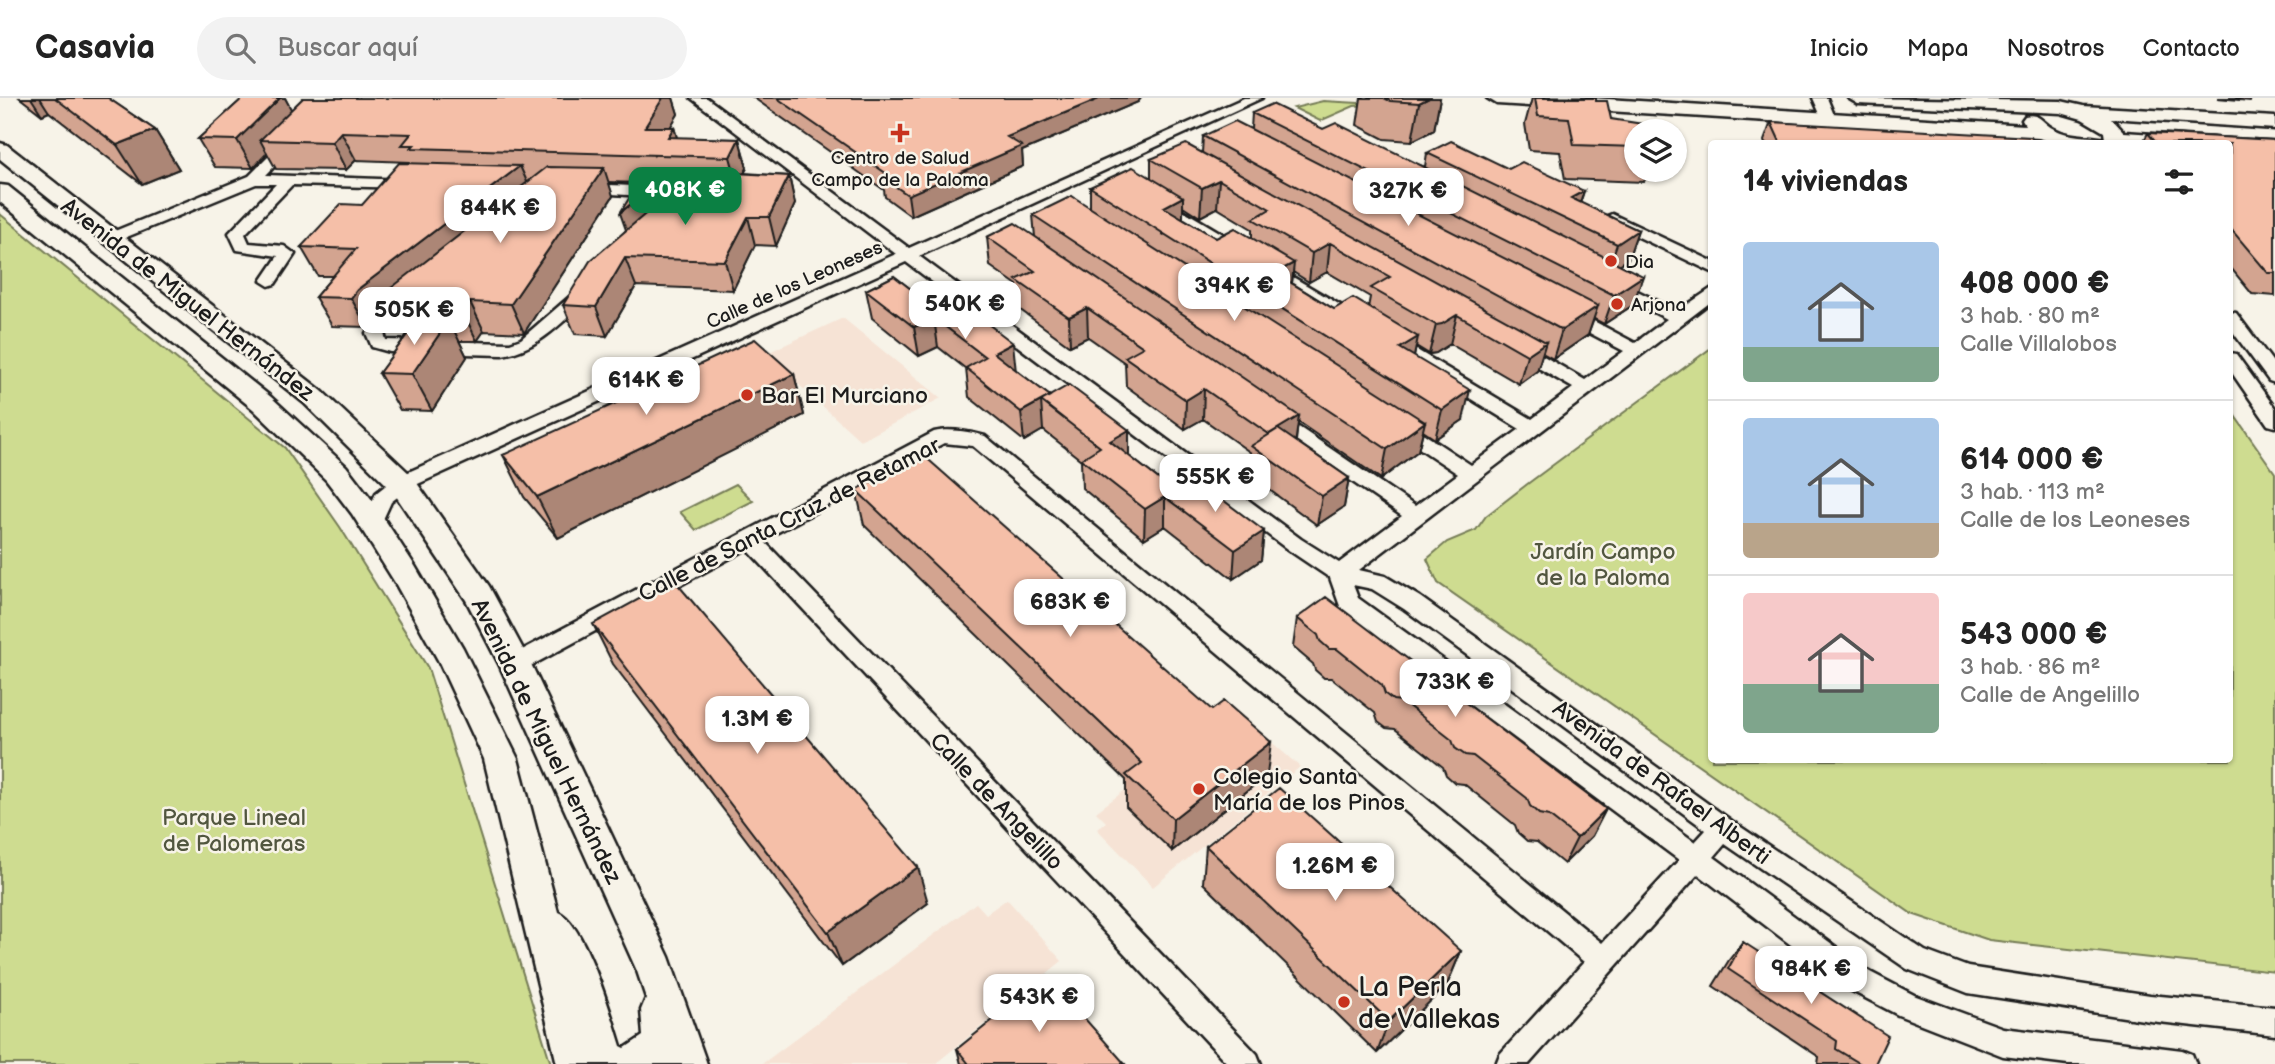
<!DOCTYPE html>
<html lang="es">
<head>
<meta charset="utf-8">
<style>
	:root { --surface:#fff; --page:#f2f2f2; --text:#222; --muted:#767676; --line:#e0e0e0; --accent:#0b8043 }
	body { margin:0; font-family:"Balsamiq Sans",sans-serif; background:var(--page); color:var(--text); height:100vh; display:flex; flex-direction:column; font-size:26px; white-space:nowrap }
	* { box-sizing:border-box; margin:0 }
	p { font-size:23px; color:var(--muted) }
	.icon { flex:none; width:38px; height:38px; fill:none; stroke:currentColor; stroke-width:2; stroke-linecap:round; stroke-linejoin:round }
	.map { position:relative; flex:1; overflow:hidden }
	.drawer { position:absolute; left:1708px; top:42px; width:525px; height:623px; display:flex; flex-direction:column; background:var(--surface); border-radius:7px; box-shadow:0 2px 5px #0004 }
	.drawer>* { flex:none }
	.tools { position:absolute; left:1624px; top:21px; display:grid; gap:14px }
	.tools a { display:grid; place-items:center; width:63px; height:63px; border-radius:50%; background:var(--surface); box-shadow:0 2px 5px #0004; font-size:35px }
	.price { position:absolute; translate:-50% -60px; padding:0 16px; border-radius:14px; background:#fff; color:#222; font-size:23px; line-height:46px; filter:drop-shadow(0 2px 4px #0008) }
	.price::after { content:''; position:absolute; left:50%; top:42px; width:21px; height:16px; margin-left:-10px; background:inherit; clip-path:polygon(0 0,100% 0,50% 100%) }
	.price.selected { background:var(--accent); color:#fff }
	ul { padding:0; list-style:none }
	li { display:flex; align-items:center; gap:21px; height:175px; padding:0 35px }
	li+li { border-top:2px solid var(--line) }
	li span { display:grid; place-items:center; flex:none; width:196px; height:140px; border-radius:7px; color:#555 }
	li>.icon { margin-inline-start:auto }
	span .icon { width:84px; height:84px; fill:#fffc; stroke-width:1 }
	li b { font-size:30px }
	h2 { display:flex; justify-content:space-between; align-items:center; height:84px; padding:0 35px; font-size:30px }
	header { display:flex; align-items:center; gap:42px; box-sizing:border-box; height:98px; padding:0 35px; background:var(--surface); border-bottom:2px solid var(--line) }
	header strong { font-size:33px }
	nav { display:flex; gap:38px; margin-inline-start:auto; font-size:24px }
	.search { width:490px; height:63px; background:var(--page); display:flex; align-items:center; gap:18px; box-sizing:border-box; padding:0 24px; border-radius:38px; color:var(--muted); font-size:26px }
	.map>svg:first-child { display:block }
</style>
</head>
<body>
<header>
<strong>Casavia</strong>
<div class="search"><svg class="icon" aria-label="search" viewBox="0 0 24 24"><circle cx="10" cy="10" r="6"/><path d="M15 15l6 6"/></svg>Buscar aquí</div>
<nav><a>Inicio</a><a>Mapa</a><a>Nosotros</a><a>Contacto</a></nav>
</header>
<div class="map">
<svg width="2275" height="966" viewBox="0 0 2275 966">
	<rect width="100%" height="100%" fill="#f7f3e8"/>
	<filter id="ink" filterUnits="userSpaceOnUse"><feTurbulence type="fractalNoise" baseFrequency=".0143" numOctaves="2"/><feDisplacementMap in="SourceGraphic" scale="14" xChannelSelector="R" yChannelSelector="G"/><feConvolveMatrix kernelMatrix="1 2 1 2 8 2 1 2 1" color-interpolation-filters="sRGB"/></filter>
	<g filter="url(#ink)">
		<path fill="#f6e3d5" d="M843 220 941 300 861 343 765 256Z
			M1226 616 1237 624 1243 619 1300 669 1153 789 1097 731 1106 724 1096 714Z
			M1007 801 1062 863 935 966H762L976 805 986 816Z"/>
		<path fill="#cedc90" stroke="#757c56" stroke-width="2" d="M1323 3 1377 6 1354 8 1320 23 1294 10Z
			M0 116 285 350 340 429 428 570 551 966H0Z
			M1711 250 1712 662H2230V311L2275 375V874L1989 842 1912 816 1438 485 1427 461 1447 444 1476 432 1486 418 1530 384Z
			M736 386 753 403 696 432 680 414Z"/>
		<g fill="none" stroke-linecap="round" stroke-linejoin="round">
			<defs>
				<path id="street" d="M691 0H707L909 150 1244 0H1262L919 158 1301 441 1339 465 1402 418 1267 325 1265 321 1267 317H1281L1415 408 1458 376 1392 332 1390 328 1392 324H1406L1471 367 1520 331 1383 247 1380 243 1383 239H1395L1532 321 1573 290 1509 253 1506 249 1509 245H1521L1585 282 1624 253 1561 220 1559 216 1561 212H1573L1635 245 1667 221 1603 188 1601 185 1603 182H1615L1678 213 1712 190V203L1359 472 1385 478 1420 499 1732 723 1925 853 1968 869 2150 897 2275 909V937L2150 923 1968 895 1907 871 1725 746 1714 759 1870 874 1916 898 2003 930 2182 952 2192 956 2196 966H2068L2003 958 1898 917 1850 892 1698 776 1529 966H1496L1500 956 1584 864 973 348 944 345 763 442 1257 956 1261 966H1228L747 451 523 572 515 575 507 572 504 566 507 560 934 334C949 330 970 334 985 338L1602 845 1679 762 1341 511 1330 480 1287 451 906 164 409 390 391 404 379 430H365L362 425 376 395 395 380 896 156ZM1353 487 1372 491 1404 511 1706 732 1695 744 1358 500Z
					M1813 0H1827L1836 22 1834 25H1824Z
					M291 40 298 44 266 77 408 82 415 86 408 90 292 87 245 136 249 145 284 148 295 156 275 186 269 188 261 183 278 158 237 152 229 135 276 86H256L117 143H105L103 140 105 137 249 78 286 41Z
					M584 86 660 89 668 94 660 99 579 94 576 91Z
					M1159 98 1248 151 1250 154 1248 157H1236L1154 106 1151 103Z
					M1612 116 1712 163V174L1607 124 1604 121 1607 118Z
					M1269 165 1364 221 1367 225 1364 229H1352L1263 173 1261 170 1263 167Z
					M587 188 593 189 595 193 593 197C564 221 541 251 502 257L390 254 372 249 366 235C376 222 392 203 408 199L416 204 387 231 384 235 386 242 510 245 521 241 581 189Z
					M2230 214 2236 215 2275 267V285L2269 283 2230 230Z
					M2230 255 2236 256 2275 310V329L2268 327 2230 272Z"/>
				<path id="secondary" d="M1487 0H1591L2025 27 2022 22 2025 18C2040 14 2042 25 2054 31 2070 40 2088 37 2105 41L2104 34 2082 21 2061 15 1858 6 1848 0 2061 3 2083 8 2275 19V31L2111 20 2124 34 2214 40 2224 46H2055L2039 40 1497 6Z
					M0 45 7 47 322 293 412 378 489 488 531 566 669 859 707 966H557L484 661 438 562 394 483 352 416 326 382 253 311 0 104V87L8 88 271 299 346 368 372 402 415 468 463 550 518 661 558 814C585 825 612 919 621 948L625 950 643 938 641 912 646 900 637 873 499 566 466 502 392 392 304 305 0 61Z"/>
			</defs>
			<use href="#street" stroke="#1c1c1c" stroke-width="5"/>
			<use href="#secondary" stroke="#1c1c1c" stroke-width="5"/>
			<use href="#street" fill="#f7f3e8" fill-rule="evenodd"/>
			<use href="#secondary" fill="#f7f3e8" fill-rule="evenodd"/>
		</g>
		<path fill="#d3a490" stroke="#1c1c1c" stroke-width="2" fill-rule="evenodd" d="M20 0H108L155 32 179 71 142 86 49 14 42 17Z
			M243 0H285L291 12 303 0H673L678 16 670 29H674L677 40 739 41 747 70 744 75 789 78 795 106 776 148 755 147 733 192 636 188 607 238 575 236 563 207 626 132 639 85 608 84 613 98 524 235 484 233 477 243H459L467 259 432 313 400 312 379 275 411 231 393 230 383 213 373 221 367 229 332 228 315 199 333 178H318L301 149 362 107 411 65 410 64 356 62 346 72 276 71 267 55 253 70 215 69 198 41Z
			M754 0H1141L1138 4 1022 53 1023 68 911 118 885 99 884 92Z
			M1361 0H1440L1434 32 1412 43 1384 41 1357 27Z
			M1532 0H1596V3L1611 21 1636 33V72H1648L1644 84 1565 81 1560 54 1529 52 1525 26Z
			M2217 0H2252L2250 3Z
			M1252 15 1323 31 1425 69 1427 55 1509 71 1584 93 1580 105 1638 132 1628 161 1620 166 1633 207 1604 226 1594 221 1588 237 1553 261 1542 255 1537 273 1519 286 1450 246 1436 255 1429 256 1416 248 1414 259 1463 322 1435 341 1423 333 1418 353 1381 381 1298 324 1296 343 1349 380 1344 409 1317 427 1249 377 1251 355 1203 321 1185 331 1126 288 1125 265 1088 239 1070 248 1019 211 1017 187 990 168 987 139H1035L1033 117 1090 109V89L1151 80V61L1202 55 1203 38 1251 31ZM1183 108 1200 119 1217 110 1252 131V140H1216L1183 120ZM1293 174 1309 184 1327 174 1370 199 1368 210 1334 211 1292 185Z
			M1771 24 2035 46H1765L1764 43Z
			M2148 35 2275 42V198L2252 196 2230 169V46H2142Z
			M894 178 1050 298 1129 332V358L1174 393 1264 433 1261 462 1233 481 1165 428 1144 441 1082 390 1081 362 1043 332 1024 343 969 299 966 271 938 249 919 258 872 220 866 192Z
			M794 276 804 317 558 440 524 399 503 357Z
			M856 392 1267 677 1172 753 1126 709V682L864 427Z
			M1297 520 1606 711 1592 738 1564 766 1537 744 1527 743 1518 735 1515 727 1464 686 1455 685 1446 677 1443 669 1395 631 1386 630 1378 624 1375 615 1331 580H1324L1315 572 1313 566 1293 549Z
			M593 526 928 805 842 868 613 566Z
			M1206 748 1461 853 1447 887 1377 955 1203 785Z
			M1743 844 1875 966H1818L1819 959 1713 888 1729 862Z
			M957 951 1125 966H961Z"/>
		<path fill="#ac8676" stroke="#1c1c1c" stroke-width="2" d="M31 0H40L49 14 42 17Z
			M280 0H285L298 24 260 42 267 55 253 70 237 42Z
			M655 0H673L678 16 654 57 645 29Z
			M1101 0H1141L1138 4 1022 53 1023 68 911 118 908 97 1007 39Z
			M1429 0H1440L1434 32 1412 43 1419 5Z
			M674 29 682 58 668 39Z
			M155 32 179 71 142 86 117 47Z
			M341 34 356 62 346 72 332 44Z
			M739 41 747 70 738 87 730 59Z
			M520 68 532 95 377 201 383 213 373 221 367 229 351 200 357 192Z
			M604 70 613 98 524 235 511 206Z
			M671 72 679 100 630 143 620 115Z
			M789 78 795 106 776 148 769 119Z
			M1219 82 1217 110 1200 119 1202 90Z
			M1584 93 1575 121 1571 100Z
			M1183 99V128L1163 137 1164 109Z
			M748 119 755 147 733 192 725 163Z
			M1638 132 1628 161 1607 175 1617 146Z
			M1330 145 1327 174 1309 184 1312 155Z
			M625 160 636 188 607 238 596 209Z
			M1294 165 1291 194 1275 175Z
			M1643 178 1633 207 1604 226 1614 197Z
			M470 204 484 233 477 243 463 214Z
			M1598 208 1588 237 1553 261 1562 232Z
			M1087 210 1088 239 1070 248 1069 219Z
			M1457 217 1450 246 1436 255 1429 256 1436 227Z
			M934 220 938 249 919 258 914 229Z
			M449 222 467 259 432 313 412 276Z
			M1418 239 1412 268 1400 250Z
			M1546 244 1537 273 1519 286 1527 257Z
			M1013 245 1016 274 994 255Z
			M794 276 804 317 558 440 537 399Z
			M1204 291 1203 321 1185 331 1186 302Z
			M1470 292 1463 322 1435 341 1442 312Z
			M1041 303 1043 332 1024 343 1021 314Z
			M1299 318 1295 347 1269 336Z
			M1425 324 1418 353 1381 381 1387 351Z
			M1129 332V361L1110 343Z
			M1349 380 1344 409 1317 427 1322 398Z
			M1165 399V428L1144 441 1145 411Z
			M1264 433 1261 462 1233 481 1235 452Z
			M1271 644 1267 677 1172 753 1173 721Z
			M1606 711 1592 738 1564 766 1577 740Z
			M918 769 928 805 842 868 828 834Z
			M1461 853 1447 887 1377 955 1389 923Z"/>
		<path fill="#f5bfa8" stroke="#1c1c1c" stroke-width="2" d="M55 0H108L155 32 117 47Z
			M243 0H280L237 42 198 41Z
			M303 0H663L645 29H674L668 39 739 41 730 59 411 50 414 47H402L411 36 341 34 332 44 260 42Z
			M777 0H1101L1007 39 1022 48 908 97 882 79 887 76Z
			M1384 0H1429L1419 5 1390 3Z
			M1535 0H1596V3H1607L1611 21 1649 27 1651 33H1636V49L1574 47 1569 20 1538 18Z
			M1272 6 1323 31 1336 25 1643 178 1614 197 1252 15Z
			M1235 23 1598 208 1562 232 1203 38Z
			M1771 24 2031 39 2035 46H1781Z
			M2148 35 2275 42V175H2268L2230 130V46H2157Z
			M1451 43 1509 71 1522 64 1584 93 1571 100 1638 132 1617 146 1427 55Z
			M1186 46 1546 244 1527 257 1457 217 1442 226 1436 227 1371 190 1390 179 1330 145 1312 155 1253 121 1270 111 1219 82 1202 90 1151 61Z
			M399 65 520 68 357 192 351 200 315 199 356 151 301 149 341 106 362 107Z
			M547 69 604 70 511 206 470 204 463 214 433 213 439 203 377 201Z
			M1133 69 1183 99 1164 109 1216 140 1235 130 1294 165 1275 175 1334 211 1353 200 1418 239 1400 250 1470 292 1442 312 1090 89Z
			M635 71 671 72 620 115 644 76Z
			M696 73 789 78 769 119H748L725 163 625 160 596 209 563 207 590 163Z
			M1072 98 1425 324 1387 351 1033 117Z
			M1015 125 1299 318 1269 336 1204 291 1186 302 1125 259 1143 249 1087 210 1069 219 1016 182 1035 173 987 139Z
			M894 178 942 215 962 206 1013 245 994 255 1050 298 1021 314 966 270 985 259 934 220 914 229 866 192Z
			M418 222H449L412 276 379 275Z
			M755 241 794 276 537 399 503 357Z
			M1069 287 1129 332 1110 343 1174 393 1145 411 1081 361 1100 349 1041 303Z
			M1278 331 1349 380 1322 398 1251 348Z
			M922 356 1212 612 1224 603 1271 644 1173 721 1126 677 1142 665 856 392Z
			M1194 380 1264 433 1235 452 1165 399Z
			M674 482 918 769 828 834 593 526Z
			M1326 499 1606 711 1577 740 1549 718 1539 716 1530 708 1527 700 1473 658 1465 657 1455 650 1452 642 1402 603 1393 602 1385 596 1382 587 1337 551H1329L1320 543 1318 537 1297 520Z
			M1279 690 1461 853 1389 923 1206 748Z
			M1743 844 1888 938 1875 966H1861L1836 951 1837 943 1728 871Z
			M1047 878 1125 966H969L957 951Z"/>
	</g>
	<g fill="#c8321e" stroke="#f7f3e8" stroke-width="2.5">
		<path d="M896.5 24.5h7v7h7v7h-7v7h-7v-7h-7v-7h7z"/>
		<circle cx="1611" cy="163" r="7"/>
		<circle cx="1617" cy="206" r="7"/>
		<circle cx="747" cy="297" r="7"/>
		<circle cx="1199" cy="691" r="7"/>
		<circle cx="1344" cy="904" r="7"/>
	</g>
	<g text-anchor="middle" stroke-width="5" stroke-linejoin="round" paint-order="stroke">
		<g font-size="19" fill="#1c1c1c" stroke="#f7f3e8" text-anchor="start">
			<text x="900" y="66" text-anchor="middle">Centro de Salud<tspan x="900" dy="22">Campo de la Paloma</tspan></text>
			<text x="1625" y="170">Dia</text>
			<text x="1631" y="213">Arjona</text>
		</g>
		<g font-size="19" fill="#1c1c1c" stroke="#f7f3e8">
			<text transform="translate(794 186) rotate(-24)" y="7">Calle de los Leoneses</text>
		</g>
		<g font-size="23" fill="#1c1c1c" stroke="#f7f3e8">
			<text transform="translate(188 201) rotate(38)" y="8">Avenida de Miguel Hernández</text>
			<text transform="translate(789 421) rotate(-27)" y="8">Calle de Santa Cruz de Retamar</text>
			<text transform="translate(547 643) rotate(64)" y="8">Avenida de Miguel Hernández</text>
			<text transform="translate(1662 684) rotate(36)" y="8">Avenida de Rafael Alberti</text>
			<text transform="translate(997 703) rotate(46)" y="8">Calle de Angelillo</text>
		</g>
		<g font-size="23" fill="#1c1c1c" stroke="#f7f3e8" text-anchor="start">
			<text x="761" y="305">Bar El Murciano</text>
			<text x="1213" y="686">Colegio Santa<tspan x="1213" dy="26">María de los Pinos</tspan></text>
		</g>
		<g font-size="23" fill="#51563f" stroke="#f7f3e8">
			<text x="1603" y="461">Jardín Campo<tspan x="1603" dy="26">de la Paloma</tspan></text>
			<text x="234" y="727">Parque Lineal<tspan x="234" dy="26">de Palomeras</tspan></text>
		</g>
		<g font-size="28" fill="#1c1c1c" stroke="#f7f3e8" text-anchor="start">
			<text x="1358" y="898">La Perla<tspan x="1358" dy="32">de Vallekas</tspan></text>
		</g>
	</g>
</svg>
<div class="tools">
<a><svg class="icon" aria-label="layers" viewBox="0 0 24 24"><path d="M12 4l9 5-9 5-9-5zM3 14l9 5 9-5"/></svg></a>
</div>
<b class="price selected" style="left:685px;top:129px">408K €</b>
<b class="price" style="left:1408px;top:130px">327K €</b>
<b class="price" style="left:500px;top:147px">844K €</b>
<b class="price" style="left:1234px;top:225px">394K €</b>
<b class="price" style="left:965px;top:243px">540K €</b>
<b class="price" style="left:414px;top:249px">505K €</b>
<b class="price" style="left:646px;top:319px">614K €</b>
<b class="price" style="left:1215px;top:416px">555K €</b>
<b class="price" style="left:1070px;top:541px">683K €</b>
<b class="price" style="left:1455px;top:621px">733K €</b>
<b class="price" style="left:757px;top:658px">1.3M €</b>
<b class="price" style="left:1335px;top:805px">1.26M €</b>
<b class="price" style="left:1811px;top:908px">984K €</b>
<b class="price" style="left:1039px;top:936px">543K €</b>
<section class="drawer">
<h2>14 viviendas<svg class="icon" aria-label="filters" viewBox="0 0 24 24"><path d="M4 7h16M4 17h16"/><circle cx="9" cy="7" r="2"/><circle cx="15" cy="17" r="2"/></svg></h2>
<ul>
<li><span style="background:linear-gradient(#a9c7e8 75%,#7fa58c 0)"><svg class="icon" aria-label="home" viewBox="0 0 24 24"><path d="M3 11l9-7 9 7M6 9v11h12V9"/></svg></span><div><b>408 000 €</b><p>3 hab. · 80 m²</p><p>Calle Villalobos</p></div></li>
<li><span style="background:linear-gradient(#a9c7e8 75%,#b9a48a 0)"><svg class="icon" aria-label="home" viewBox="0 0 24 24"><path d="M3 11l9-7 9 7M6 9v11h12V9"/></svg></span><div><b>614 000 €</b><p>3 hab. · 113 m²</p><p>Calle de los Leoneses</p></div></li>
<li><span style="background:linear-gradient(#f6c9c9 65%,#7fa58c 0)"><svg class="icon" aria-label="home" viewBox="0 0 24 24"><path d="M3 11l9-7 9 7M6 9v11h12V9"/></svg></span><div><b>543 000 €</b><p>3 hab. · 86 m²</p><p>Calle de Angelillo</p></div></li>
</ul>
</section>
</div>
</body>
</html>
